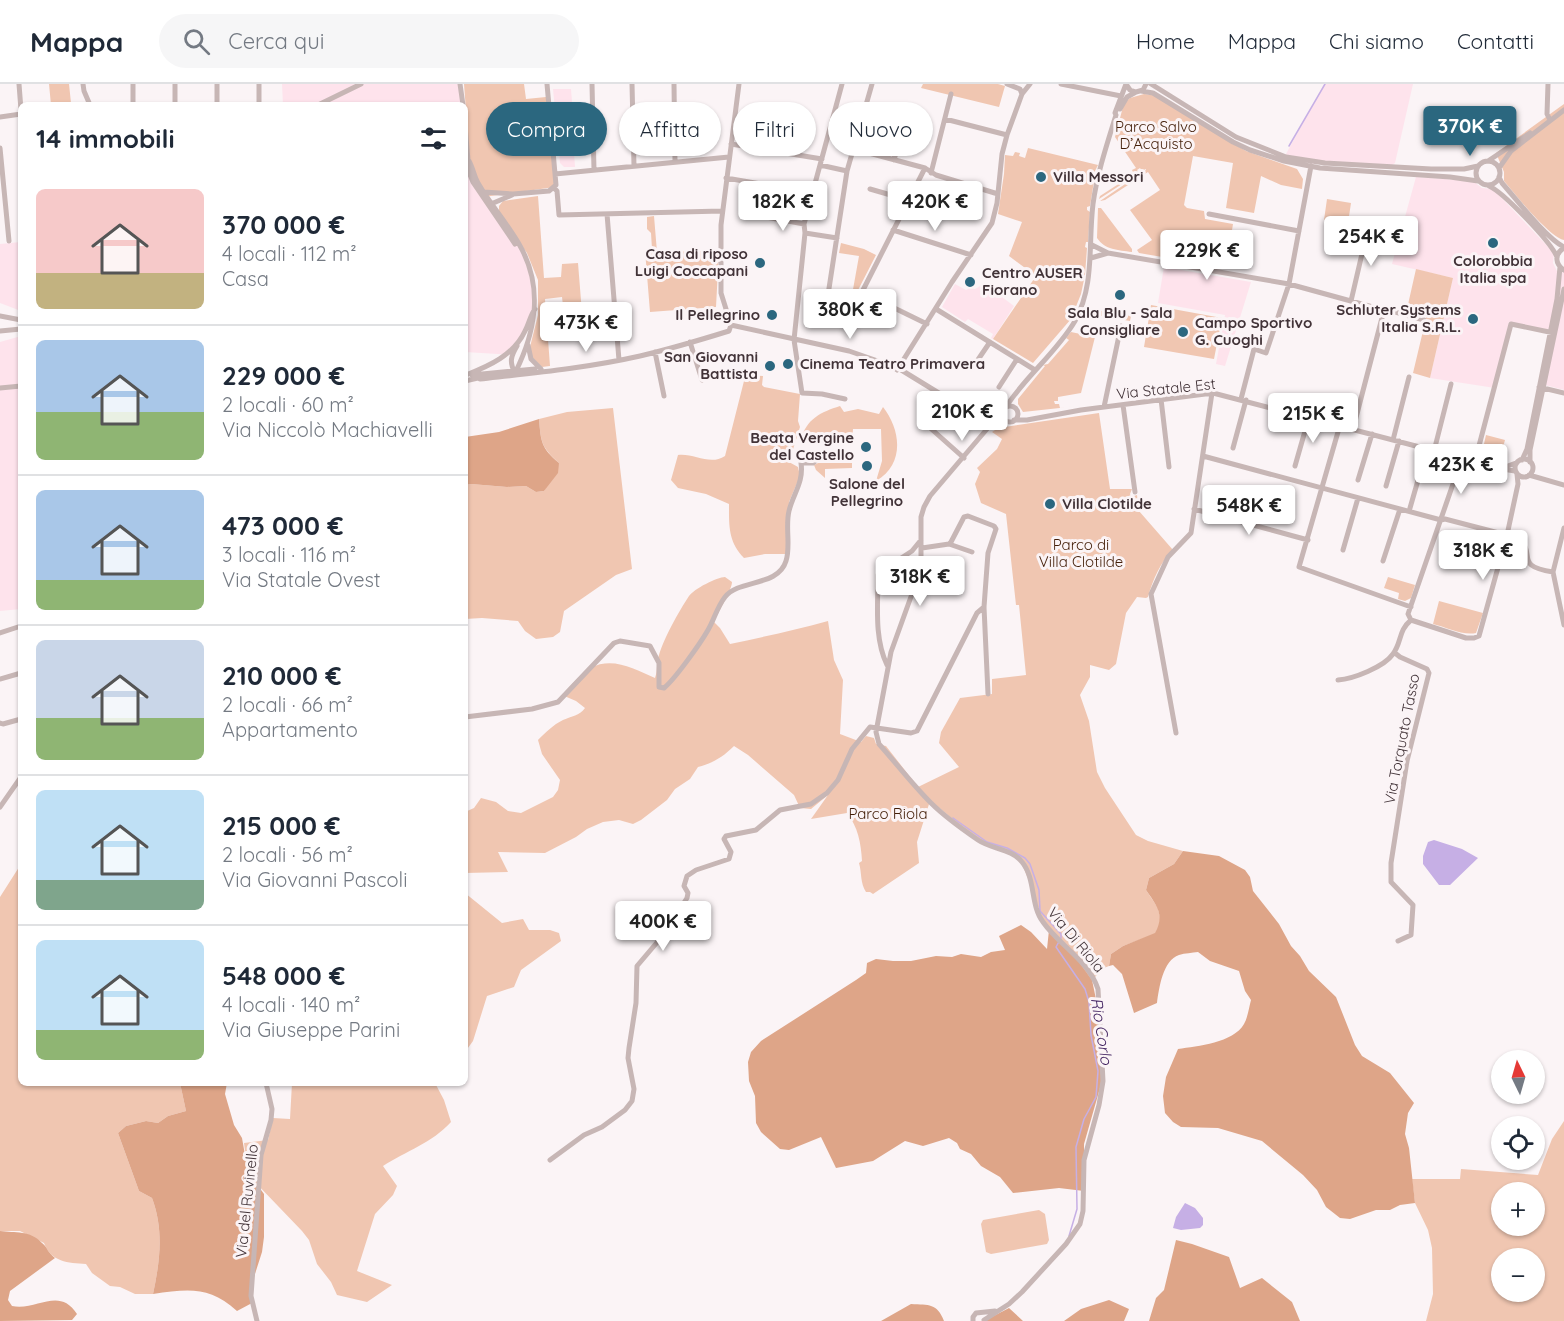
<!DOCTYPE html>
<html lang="it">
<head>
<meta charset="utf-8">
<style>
	:root { --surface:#fff; --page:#f6f6f7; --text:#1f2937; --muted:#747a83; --line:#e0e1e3; --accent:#2b677f }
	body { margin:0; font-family:Quicksand,sans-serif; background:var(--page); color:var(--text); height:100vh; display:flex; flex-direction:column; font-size:22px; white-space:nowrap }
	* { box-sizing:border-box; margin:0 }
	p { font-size:20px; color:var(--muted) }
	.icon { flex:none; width:33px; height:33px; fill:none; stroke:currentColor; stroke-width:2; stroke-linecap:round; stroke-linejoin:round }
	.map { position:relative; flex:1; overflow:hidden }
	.panel { position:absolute; left:18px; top:18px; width:450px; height:984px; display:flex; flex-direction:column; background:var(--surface); border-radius:9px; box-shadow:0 2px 4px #0004 }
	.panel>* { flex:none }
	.banner { position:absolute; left:486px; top:18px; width:570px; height:54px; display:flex; gap:12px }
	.needle { width:39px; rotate:355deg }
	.tools { position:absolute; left:1491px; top:966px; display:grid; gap:12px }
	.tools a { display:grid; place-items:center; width:54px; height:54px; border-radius:50%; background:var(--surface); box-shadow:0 2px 4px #0004; font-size:30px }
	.price { position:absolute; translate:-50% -51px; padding:0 14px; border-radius:6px; background:#fff; color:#222; font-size:20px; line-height:39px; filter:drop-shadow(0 2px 3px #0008) }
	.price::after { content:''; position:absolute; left:50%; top:36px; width:18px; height:14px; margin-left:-9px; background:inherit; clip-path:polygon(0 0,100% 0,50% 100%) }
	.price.current { background:var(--accent); color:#fff }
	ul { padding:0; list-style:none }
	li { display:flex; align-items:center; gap:18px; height:150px; padding:0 18px }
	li+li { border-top:2px solid var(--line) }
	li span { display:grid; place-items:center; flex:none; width:168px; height:120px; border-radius:9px; color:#555 }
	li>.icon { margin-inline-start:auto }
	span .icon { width:72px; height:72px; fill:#fffc; stroke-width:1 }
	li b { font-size:26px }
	h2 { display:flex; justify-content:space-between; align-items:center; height:72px; padding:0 18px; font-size:26px }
	.tag { padding:0 21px; border-radius:27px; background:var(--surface); box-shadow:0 2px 4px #0004; font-size:21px; line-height:54px }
	.tag.current { background:var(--accent); color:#fff }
	header { display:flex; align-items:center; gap:36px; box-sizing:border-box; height:84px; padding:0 30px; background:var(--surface); border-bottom:2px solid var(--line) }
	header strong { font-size:28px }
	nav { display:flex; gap:33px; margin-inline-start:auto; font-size:21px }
	.search { width:420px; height:54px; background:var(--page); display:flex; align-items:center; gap:15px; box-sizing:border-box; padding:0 21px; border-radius:33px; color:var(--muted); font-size:22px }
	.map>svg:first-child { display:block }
</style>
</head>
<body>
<header>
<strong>Mappa</strong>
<div class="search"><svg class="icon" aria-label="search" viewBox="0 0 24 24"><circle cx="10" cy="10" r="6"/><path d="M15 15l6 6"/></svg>Cerca qui</div>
<nav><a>Home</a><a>Mappa</a><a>Chi siamo</a><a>Contatti</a></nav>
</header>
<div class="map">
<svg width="1564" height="1237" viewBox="0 0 1564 1237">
	<rect width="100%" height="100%" fill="#fbf4f6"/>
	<path fill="#fee3ec" d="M282 0H460L463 21H283Z
		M1324 0H1413L1395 79 1385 85 1327 81 1293 77 1286 70Z
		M553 5H571L573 31H589L590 35V38H586L587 63H590V67L574 68 575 83H564L560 79Z
		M465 42 470 80 527 177 535 218 524 253 514 271 465 268Z
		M1416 93 1473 97 1482 104 1493 105 1554 169 1553 179 1557 187 1564 188V306L1545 301 1556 249 1509 238 1495 304 1430 294 1453 194 1392 180Z
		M21 158V227L0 219V160Z
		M1164 183 1251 198 1225 282 1216 280 1225 231 1158 219Z
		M955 200 966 206 970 204 975 205 982 201 990 204 1014 222 993 255 991 254 993 250 968 235 965 238 942 223Z
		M21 252V525L0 527V258Z"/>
	<path fill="#f0c6b1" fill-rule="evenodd" d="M49 0H69L71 19 51 21Z
		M464 0H524L526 15 546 13 555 103 484 113 470 80Z
		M923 0H998L1005 2 999 23 921 4Z
		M1144 10 1153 11 1246 67 1297 85 1303 95 1302 105 1281 101 1261 92 1254 129 1226 124 1233 79 1193 72 1184 121 1187 124 1204 127 1205 135 1233 140 1226 184 1139 169 1137 166 1152 156 1130 126 1160 106 1148 88 1105 116 1100 117 1146 86V85L1142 87 1140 84 1137 86 1139 89 1099 115 1100 112 1134 90 1132 86 1136 84 1115 53 1124 19 1130 14Z
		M1564 20V156C1548 152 1516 111 1504 97V88L1496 69Z
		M1028 64 1098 81 1094 89 1095 91 1090 122 1087 123V126L1090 128 1088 158H1086L1085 163 1087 164 1085 191 1081 210 1071 235 1033 279 993 255 1036 192 1009 172 1022 138 998 130 1004 90 1005 71 1013 72 1015 68 1020 69 1019 72 1025 74Z
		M538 112 544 194 561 193 562 180 578 179 582 229 564 230 562 213 545 215 550 282 542 283 532 273 530 263 538 231V196L527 169 499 130V122L503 117Z
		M1327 115 1351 119 1348 139 1324 136Z
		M1098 124H1101L1132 165V168C1118 166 1105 166 1097 154Z
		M654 132 657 168 719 167 716 223 650 228 645 166 652 165 651 149 647 145V133Z
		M841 159 864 165 876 171 855 212 852 211 859 172 839 169Z
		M1416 185 1453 194 1430 294 1413 289 1427 230 1407 225Z
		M1151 221 1222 234 1214 275 1144 263Z
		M1085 224 1131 232 1130 237 1084 229Z
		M1071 248 1095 253 1081 309 1058 313V317H1054L1055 320H1059L1060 324 1078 322 1023 328 1018 320V315L1045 282 1043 281 1048 280 1069 256 1066 254Z
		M743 291 763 292 762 301 764 303 800 310 798 337 800 343 789 378 798 383 800 392 789 418 787 470H765L744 474C728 458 729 441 729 420L706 410 678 404 671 396 678 371C694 369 710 382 725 372L744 297Z
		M840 322 844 328 858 325 879 330 883 323C901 346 905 380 876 397L882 377 881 345H853L852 359 818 360 816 356H801C806 335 821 328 840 322Z
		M613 324 632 485 616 491 564 527 560 548 553 553 536 555 525 547 518 537 482 534 465 535V401L471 400 507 403 526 402 536 408 544 407 559 379C541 363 541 358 539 335L567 328Z
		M1099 329 1110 405H1132L1130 410 1131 413 1137 411 1139 427 1173 466C1160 479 1153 495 1148 513L1146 514 1137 513 1126 529 1116 580 1109 586 1090 581V593L1080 611 1089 637 1097 688 1105 704 1136 751 1148 757 1183 767 1174 780 1149 794 1146 806 1158 824 1161 839 1155 850 1123 862 1111 870 1109 882 1104 884 1092 896 1042 836 1034 809 1019 773C1002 767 986 760 971 750 957 740 945 727 930 717L917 758 919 779 873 810 870 808H866C860 799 862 789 859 779L862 777C861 759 858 743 847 729L811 735 828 711 811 725 800 724 794 711 748 671 734 662C723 673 713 679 698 683L690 695 675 705 667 716 641 736 633 740 619 736 603 738 587 745 576 753 545 769 498 768 508 788 465 789V728L474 724 481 714 496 718 508 727 521 729 553 713 558 706 560 696 542 670 538 656C546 648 553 641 563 636 572 632 579 632 585 624L576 617 562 611C570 603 580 590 590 584 613 572 634 585 655 594 658 586 656 579 659 571 664 554 679 527 689 512 694 505 717 493 725 493L732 498C732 506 718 528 714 538L720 544 730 560C763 553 795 546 828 537L834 576 843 596 840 650 861 658 866 652 874 654 876 660 886 662 918 703 959 683 939 659 941 648 960 614 992 610V595L1026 591 1019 521H1016L1006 430 981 419 975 400 980 388 977 384 997 365 1002 355 992 348 998 344Z
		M1486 351 1505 356 1499 377 1481 373Z
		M818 379H852V384L825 385V394L816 386 814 381Z
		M1388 493 1415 501 1411 514 1405 517 1398 515 1399 509 1384 504Z
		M1439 517 1483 529 1476 549C1463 552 1446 543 1433 540Z
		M21 780V999H180L186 1027 168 1032 158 1039 146 1037 126 1042 118 1049 139 1107 152 1114C164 1146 160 1177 153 1210H135L120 1203 110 1202 92 1189 86 1180C68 1179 51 1178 44 1159L20 1147H0V813Z
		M465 809 502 839 523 835 529 846H550L559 849 561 857 521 886 514 903 487 912 473 957 465 968Z
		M292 999H435L444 1016 451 1038C432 1059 406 1067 383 1082L397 1102 393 1111 375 1130 357 1187 392 1201 367 1218 337 1211 331 1198 317 1180 309 1156 302 1147 254 1097 248 1088 244 1059 268 1056 273 1034 290 1035Z
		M1564 1037V1237H1426L1433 1210 1432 1164 1428 1146 1415 1119 1412 1095H1460L1461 1085 1538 1091 1552 1055ZM1502 1108H1534V1142H1502ZM1502 1174H1534V1208H1502Z
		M1039 1126 1045 1130 1049 1156 1047 1160 991 1170 986 1168 981 1140 983 1136Z"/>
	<path fill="#dea588" d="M539 335C541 358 541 364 559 379L558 389 544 407 536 408 526 402 507 403 471 400 465 401V353L499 348Z
		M1183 767 1219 772 1245 786 1250 793 1253 807 1279 840 1291 862 1300 872 1309 887 1336 913 1355 961 1362 972 1390 989 1414 1019 1408 1029 1405 1050 1409 1064 1415 1119 1400 1121 1390 1126H1376L1350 1135 1340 1134 1326 1123 1317 1106 1303 1091 1262 1057 1218 1044 1181 1043 1173 1038 1165 1029 1163 1012 1166 993 1178 965C1198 962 1233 959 1244 940 1248 933 1249 923 1251 916L1245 907 1239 887 1210 877 1198 868C1192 869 1185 869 1179 871 1163 876 1159 904 1157 919L1134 929 1122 890 1113 881 1109 882 1111 870 1123 862 1155 849C1165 831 1157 822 1146 806L1149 794 1174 780Z
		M1021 841 1031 848 1047 865 1049 846 1073 870 1092 896 1097 920 1102 997 1084 1060V1107L1059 1104 1013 1109 1000 1093 981 1082 971 1070 960 1065 957 1059 949 1054 923 1062 905 1057 873 1077 836 1084 821 1053 789 1066 780 1065 761 1048 756 1039 755 1012 749 997 748 978 751 968 761 957 856 896 866 889 867 879 876 875 893 877H911L936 872 952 873 961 870 981 873 991 868 1005 866 999 852Z
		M180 999H227L225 1010 234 1041 242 1054 248 1088 264 1110V1153L262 1168 254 1193 252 1219 237 1227C209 1202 189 1205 153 1210 160 1177 164 1146 152 1114L139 1107 118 1049 126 1042 146 1037 158 1039 168 1032 186 1027Z
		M0 1147C15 1149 30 1146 42 1159 48 1164 47 1168 55 1174L10 1207 8 1216 12 1222C37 1227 59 1202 77 1230L72 1236 0 1237Z
		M1176 1156 1192 1160 1229 1173 1240 1204 1262 1194 1292 1218 1300 1237H1149L1156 1214 1164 1206Z
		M1109 1216 1129 1225 1124 1237H1064L1081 1225Z
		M911 1220C929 1221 937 1219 944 1237H881Z
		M1009 1224 1023 1237H983L986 1236Z"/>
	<path fill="#c6afe5" d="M1434 756 1462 765 1478 774 1450 801H1439L1423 780V772L1428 758Z
		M1185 1119 1195 1124 1203 1134V1141L1200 1144 1181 1146 1173 1144 1176 1133Z"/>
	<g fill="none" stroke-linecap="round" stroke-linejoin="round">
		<path stroke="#c6afe5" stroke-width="1.5" d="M1289 62 1325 0
			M953 734 987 758 1007 764 1025 774 1030 780 1039 806 1040 827 1061 850V854L1056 863 1085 905 1089 918 1091 951 1098 987 1096 1013 1084 1035 1076 1063 1077 1125 1069 1152"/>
		<path stroke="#c7b6b5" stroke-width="5" d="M19 0 21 26
			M83 0 84 7 90 21
			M133 0V21
			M175 0V21
			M217 0V21
			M259 0V21
			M460 0 463 21
			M592 0 594 86
			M632 0 634 82
			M674 0 675 78
			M842 0 804 140 805 149 794 256 802 309 822 310 845 315
			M872 0 847 87 828 211 856 215 862 208 925 84
			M1007 0 1020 5 1022 10
			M1061 0 1121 12
			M1126 0 1130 6 1136 8 1143 6 1146 0
			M1151 0 1236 53 1286 73 1325 79 1431 85H1464L1478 82
			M1548 0 1547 30 1550 36
			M1141 7 1153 9 1233 58 1250 66 1284 77 1320 84 1450 93 1478 97
			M318 21 361 0
			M1120 25 1127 13 1136 8
			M0 33 21 30
			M945 35 1007 51
			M465 41 469 88 473 98 515 160
			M731 60 822 75
			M0 64 9 157
			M854 65 925 84 936 91 998 110
			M894 76 909 23
			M1476 89a12 12 0 1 1 24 0a12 12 0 1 1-24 0Z
			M469 77C473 84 474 92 478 99 490 120 507 139 519 160 544 203 536 247 515 289
			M1488 77 1530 49
			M820 81 847 87
			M1499 84 1511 67 1564 26
			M931 89 951 10
			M555 90 729 73
			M1499 93 1502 99C1517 116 1546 154 1564 163
			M726 94 813 109
			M1489 102C1503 108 1551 158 1557 173
			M554 104 557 107 559 131 722 127
			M870 105 908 116
			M484 108 513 110 549 107 556 101 547 0
			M491 120 512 111
			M607 130 619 276
			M1209 130 1299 147
			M766 133 804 140
			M893 146 971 171
			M805 149 837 154
			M1092 161 1108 169 1289 200 1380 225 1383 230 1353 345
			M1564 164C1554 170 1555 180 1564 186
			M1091 174 1108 169
			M863 214H865L884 222 877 239 856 231Z
			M880 217 927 240
			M1351 217 1368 144
			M936 225 1035 286
			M1383 227 1388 226 1424 236
			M0 232 21 236
			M731 241 849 267 898 284 973 330 990 333 998 332 1002 328
			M0 247 21 245
			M690 258 702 296
			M528 261 531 275 541 285
			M655 268 664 312
			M973 283 990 258
			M897 286 952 198 992 139 997 119 1002 70 1007 51 1022 10 1030 0
			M515 289C509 278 511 272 517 262
			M466 291C489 282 514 271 525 247 529 240 530 232 535 225
			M472 291 535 285
			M480 295C534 289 587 284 640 272 670 265 700 256 729 247L731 241 721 209V141L739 0
			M465 297 482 293
			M999 303 1017 275
			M1539 303 1564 309
			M0 304 21 302
			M1161 315 1169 383
			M1241 315 1254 265 1266 269 1289 200 1311 82
			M950 316 928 342 964 374
			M1123 321 1135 408
			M1002 330a8 8 0 1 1 16 0a8 8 0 1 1-16 0Z
			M1006 323C1024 294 1057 268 1075 237 1095 200 1088 161 1093 120 1097 90 1107 60 1116 31L1115 29 1126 0
			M1104 323 1121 242
			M1014 336H1027L1081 326 1213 309 1477 378 1505 383 1516 379
			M1340 341 1299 483 1411 523
			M1393 356 1409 293
			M1233 364 1246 316
			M1434 367 1451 300
			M1203 372 1441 436 1445 435 1518 454C1538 471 1512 481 1553 488
			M1515 384a9 9 0 1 1 18 0a9 9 0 1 1-18 0Z
			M1522 376 1527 365 1557 215 1560 183
			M1475 377 1511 240 1554 249
			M1530 378V366L1564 205
			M1295 382 1309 333
			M1490 383 1515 387
			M1529 391 1564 401
			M1358 396 1372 350
			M1386 402 1399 357
			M1410 424 1427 365
			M1194 425 1308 456
			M1564 444 1553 488 1564 541
			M949 460 951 458 964 433 968 432 994 442 996 445 988 469 984 523 988 610
			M922 464 949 460 972 468
			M1343 466 1358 414
			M1383 477 1400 425
			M1411 536 1466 554H1474L1479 552 1507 451 1518 400 1517 390
			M1411 536 1408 530 1462 374
			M0 549 21 542
			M1395 569 1400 573 1427 585 1429 589 1407 677 1391 779V798L1413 821 1411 851 1398 857
			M887 581C874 554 878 521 878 491L880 488 912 467 921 456
			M0 595 21 589
			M1338 596C1353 595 1384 583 1393 570 1402 558 1398 547 1411 536
			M465 633 532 625 558 618 614 559 620 557 650 562 659 579V603L664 604C675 595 700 560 708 546 714 536 717 523 725 513 739 495 778 503 786 477 791 462 785 443 789 427 793 410 804 398 801 379H813L819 374
			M0 639 3 640 21 635
			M1176 649 1151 510 1168 473 1191 449 1212 309
			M0 723 21 693
			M550 1076 584 1051 602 1043 625 1026 632 1017 634 1005 628 974 629 964 636 919 637 882 665 849 687 814 688 809 684 802 687 792 696 786 729 775 731 768 724 755 726 752 756 746 780 726 811 720 827 709 838 696 852 665 870 643 911 649 917 647 977 529 984 523
			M984 1236 1009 1220 1022 1208 1066 1160 1080 1140 1083 1127 1084 1076 1099 1021 1103 997 1098 905C1089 877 1059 861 1043 838 1030 821 1036 795 1022 778 1012 765 991 765 978 756 962 745 944 732 931 719 912 700 896 679 879 660L876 648 891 568 921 485V433L924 423 930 412 998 332
			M257 1237 251 1212 261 1071 271 1036 272 1025 266 999
			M973 1237V1233L976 1229 995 1227"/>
	</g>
	<g fill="#2b677f" stroke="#fbf4f6" stroke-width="2">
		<circle cx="1041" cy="93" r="6"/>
		<circle cx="1493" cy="159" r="6"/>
		<circle cx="760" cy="179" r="6"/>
		<circle cx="970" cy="198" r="6"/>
		<circle cx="1120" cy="211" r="6"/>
		<circle cx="772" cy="231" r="6"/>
		<circle cx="1473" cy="235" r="6"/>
		<circle cx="1183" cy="248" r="6"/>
		<circle cx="788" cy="280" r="6"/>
		<circle cx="770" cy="282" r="6"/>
		<circle cx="866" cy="363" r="6"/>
		<circle cx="867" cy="382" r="6"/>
		<circle cx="1050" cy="420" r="6"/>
	</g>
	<g text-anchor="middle" stroke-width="6" stroke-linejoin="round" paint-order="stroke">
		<g font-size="15" fill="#431e08" stroke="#fbf4f6">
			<text x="1156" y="48">Parco Salvo<tspan x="1156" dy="17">D’Acquisto</tspan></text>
			<text x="1081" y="466">Parco di<tspan x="1081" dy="17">Villa Clotilde</tspan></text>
			<text x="888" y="735">Parco Riola</text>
		</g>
		<g font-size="15" font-weight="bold" fill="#423338" stroke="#fbf4f6" text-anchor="start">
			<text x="1053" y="98">Villa Messori</text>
			<text x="748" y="175" text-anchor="end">Casa di riposo<tspan x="748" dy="17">Luigi Coccapani</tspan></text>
			<text x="1493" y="182" text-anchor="middle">Colorobbia<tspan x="1493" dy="17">Italia spa</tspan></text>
			<text x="982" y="194">Centro AUSER<tspan x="982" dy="17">Fiorano</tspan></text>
			<text x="1461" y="231" text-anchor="end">Schluter Systems<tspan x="1461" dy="17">Italia S.R.L.</tspan></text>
			<text x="1120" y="234" text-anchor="middle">Sala Blu - Sala<tspan x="1120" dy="17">Consigliare</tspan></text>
			<text x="760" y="236" text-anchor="end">Il Pellegrino</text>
			<text x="1195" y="244">Campo Sportivo<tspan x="1195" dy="17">G. Cuoghi</tspan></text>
			<text x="758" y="278" text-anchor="end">San Giovanni<tspan x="758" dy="17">Battista</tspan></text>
			<text x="800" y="285">Cinema Teatro Primavera</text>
			<text x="854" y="359" text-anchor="end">Beata Vergine<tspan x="854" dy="17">del Castello</tspan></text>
			<text x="867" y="405" text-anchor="middle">Salone del<tspan x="867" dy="17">Pellegrino</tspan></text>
			<text x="1062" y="425">Villa Clotilde</text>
		</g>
		<g font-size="15" fill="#423338" stroke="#fbf4f6">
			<text transform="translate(1166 305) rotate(-6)" y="5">Via Statale Est</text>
			<text transform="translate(1402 655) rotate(-79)" y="5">Via Torquato Tasso</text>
			<text transform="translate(1076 856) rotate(50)" y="5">Via Di Riola</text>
			<text transform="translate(247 1117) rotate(-84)" y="5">Via del Ruvinello</text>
		</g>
		<g font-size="16" font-style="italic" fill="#3f1f5e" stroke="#fbf4f6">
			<text transform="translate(1102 947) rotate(81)" y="6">Rio Corlo</text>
		</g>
	</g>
</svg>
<div class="tools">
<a><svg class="needle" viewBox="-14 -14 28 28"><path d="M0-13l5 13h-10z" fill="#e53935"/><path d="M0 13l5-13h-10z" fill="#747a83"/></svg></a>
<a><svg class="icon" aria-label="locate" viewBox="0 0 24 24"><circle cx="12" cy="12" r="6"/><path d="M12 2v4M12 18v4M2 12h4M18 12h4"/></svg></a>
<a>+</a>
<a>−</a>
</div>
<b class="price current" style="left:1470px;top:73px">370K €</b>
<b class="price" style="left:783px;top:148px">182K €</b>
<b class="price" style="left:935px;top:148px">420K €</b>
<b class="price" style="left:1371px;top:183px">254K €</b>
<b class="price" style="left:1207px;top:197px">229K €</b>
<b class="price" style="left:850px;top:256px">380K €</b>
<b class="price" style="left:586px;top:269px">473K €</b>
<b class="price" style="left:962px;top:358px">210K €</b>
<b class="price" style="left:1313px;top:360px">215K €</b>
<b class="price" style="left:1461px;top:411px">423K €</b>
<b class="price" style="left:1249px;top:452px">548K €</b>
<b class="price" style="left:1483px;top:497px">318K €</b>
<b class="price" style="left:920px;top:523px">318K €</b>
<b class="price" style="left:663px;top:868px">400K €</b>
<div class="banner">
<a class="tag current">Compra</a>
<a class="tag">Affitta</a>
<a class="tag">Filtri</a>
<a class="tag">Nuovo</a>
</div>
<section class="panel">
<h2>14 immobili<svg class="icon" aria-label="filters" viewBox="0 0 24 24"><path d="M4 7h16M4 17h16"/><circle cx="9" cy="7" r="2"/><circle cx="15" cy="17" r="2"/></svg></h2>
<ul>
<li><span style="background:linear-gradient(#f6c9c9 70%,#c2b280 0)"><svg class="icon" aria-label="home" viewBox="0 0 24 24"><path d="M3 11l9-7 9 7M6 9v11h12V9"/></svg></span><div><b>370 000 €</b><p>4 locali · 112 m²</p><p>Casa</p></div></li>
<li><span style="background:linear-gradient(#a9c7e8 60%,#8fb573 0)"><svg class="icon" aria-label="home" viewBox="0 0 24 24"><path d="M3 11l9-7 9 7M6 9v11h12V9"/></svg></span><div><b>229 000 €</b><p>2 locali · 60 m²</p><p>Via Niccolò Machiavelli</p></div></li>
<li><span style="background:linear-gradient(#a9c7e8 75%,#8fb573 0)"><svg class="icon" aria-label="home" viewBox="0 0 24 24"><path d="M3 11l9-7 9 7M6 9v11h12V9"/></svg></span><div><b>473 000 €</b><p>3 locali · 116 m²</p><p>Via Statale Ovest</p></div></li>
<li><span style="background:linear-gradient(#c9d6e8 65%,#8fb573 0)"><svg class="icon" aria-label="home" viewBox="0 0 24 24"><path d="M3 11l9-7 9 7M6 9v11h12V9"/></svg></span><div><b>210 000 €</b><p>2 locali · 66 m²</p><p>Appartamento</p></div></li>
<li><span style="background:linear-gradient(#bfe0f5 75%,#7fa58c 0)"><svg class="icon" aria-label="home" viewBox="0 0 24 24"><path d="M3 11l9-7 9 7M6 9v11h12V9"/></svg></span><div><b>215 000 €</b><p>2 locali · 56 m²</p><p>Via Giovanni Pascoli</p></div></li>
<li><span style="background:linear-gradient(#bfe0f5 75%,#8fb573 0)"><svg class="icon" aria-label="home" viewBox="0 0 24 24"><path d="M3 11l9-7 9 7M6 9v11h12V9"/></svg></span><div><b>548 000 €</b><p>4 locali · 140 m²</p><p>Via Giuseppe Parini</p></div></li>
</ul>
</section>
</div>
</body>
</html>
